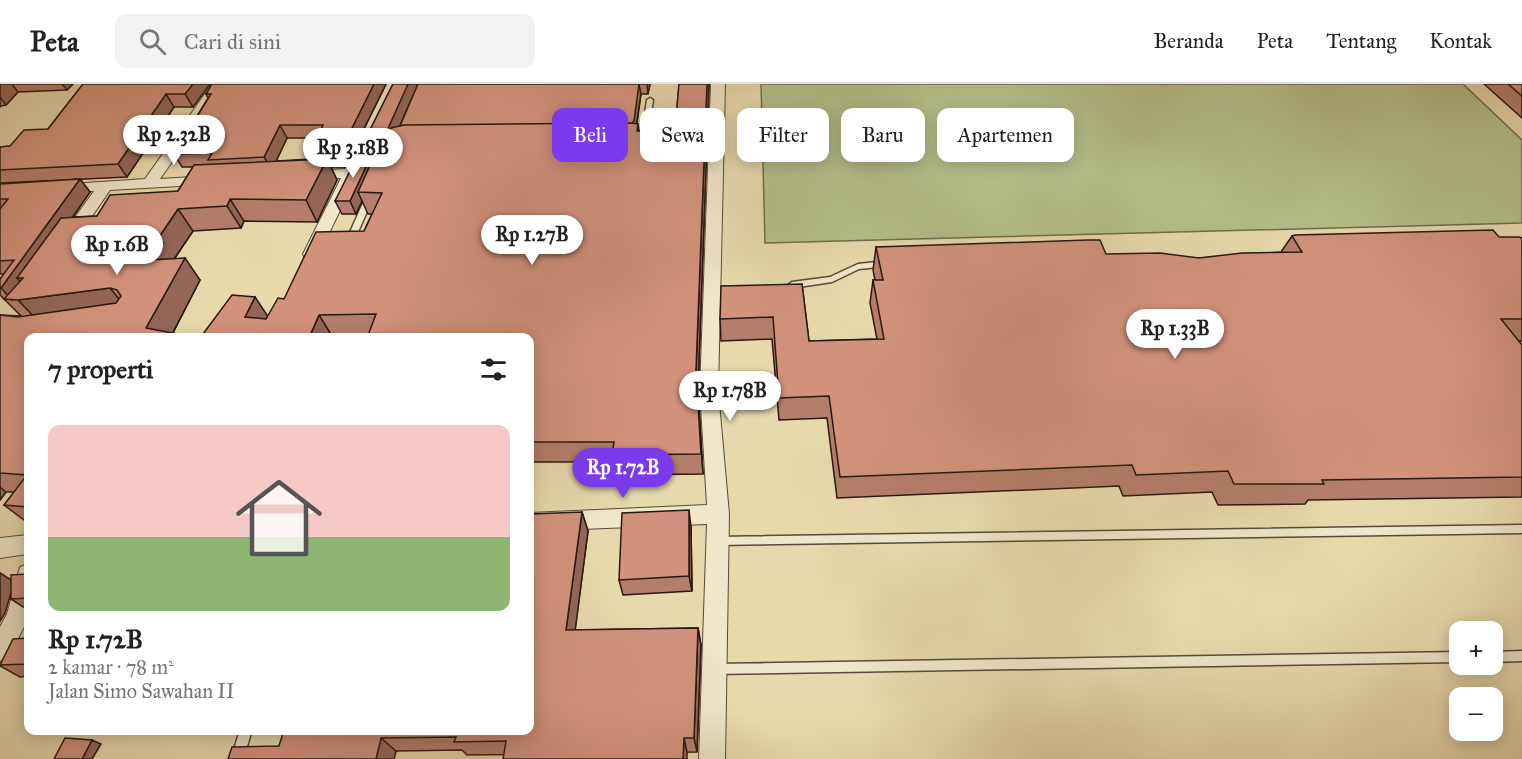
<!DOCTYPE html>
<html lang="id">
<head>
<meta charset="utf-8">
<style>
	:root { --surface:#fff; --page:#f2f2f2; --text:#222; --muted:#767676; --line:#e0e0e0; --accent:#7c3aed }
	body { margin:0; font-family:"IM FELL Great Primer",serif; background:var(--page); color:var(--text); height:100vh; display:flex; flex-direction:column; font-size:22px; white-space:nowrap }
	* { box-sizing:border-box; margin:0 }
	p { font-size:20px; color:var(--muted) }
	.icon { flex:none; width:33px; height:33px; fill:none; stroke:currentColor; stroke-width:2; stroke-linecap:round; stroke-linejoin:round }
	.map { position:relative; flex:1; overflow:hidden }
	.panel { position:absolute; left:24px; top:249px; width:510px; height:402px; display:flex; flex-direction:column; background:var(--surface); border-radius:12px; box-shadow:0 3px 15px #0003 }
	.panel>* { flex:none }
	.guide { position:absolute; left:552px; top:24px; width:570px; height:54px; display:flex; gap:12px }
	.fabs { position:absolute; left:1449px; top:537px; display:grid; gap:12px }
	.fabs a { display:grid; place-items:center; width:54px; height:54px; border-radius:12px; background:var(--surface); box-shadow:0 3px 15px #0003; font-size:30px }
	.price { position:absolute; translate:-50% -51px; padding:0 14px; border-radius:21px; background:#fff; color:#222; font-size:20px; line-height:39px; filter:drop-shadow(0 2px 3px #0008) }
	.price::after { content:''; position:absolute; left:50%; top:36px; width:18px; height:14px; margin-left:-9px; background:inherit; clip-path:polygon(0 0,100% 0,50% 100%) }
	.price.current { background:var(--accent); color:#fff }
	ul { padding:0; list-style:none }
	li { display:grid; align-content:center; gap:12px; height:318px; padding:0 24px }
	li+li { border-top:2px solid var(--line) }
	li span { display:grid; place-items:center; height:186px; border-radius:12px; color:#555 }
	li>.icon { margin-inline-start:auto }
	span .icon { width:108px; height:108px; fill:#fffc; stroke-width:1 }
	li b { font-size:26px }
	h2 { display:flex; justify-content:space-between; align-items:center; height:72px; padding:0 24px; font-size:26px }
	.pill { padding:0 21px; border-radius:12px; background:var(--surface); box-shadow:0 3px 15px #0003; font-size:21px; line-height:54px }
	.pill.current { background:var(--accent); color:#fff }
	header { display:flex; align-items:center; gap:36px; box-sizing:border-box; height:84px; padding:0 30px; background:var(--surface); border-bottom:2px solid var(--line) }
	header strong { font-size:28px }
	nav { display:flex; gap:33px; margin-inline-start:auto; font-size:21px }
	.search { width:420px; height:54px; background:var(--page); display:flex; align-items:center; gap:15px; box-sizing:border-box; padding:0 21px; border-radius:12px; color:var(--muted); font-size:22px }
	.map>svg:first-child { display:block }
</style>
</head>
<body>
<header>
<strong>Peta</strong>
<div class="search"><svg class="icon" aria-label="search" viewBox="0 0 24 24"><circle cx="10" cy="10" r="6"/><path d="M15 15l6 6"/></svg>Cari di sini</div>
<nav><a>Beranda</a><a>Peta</a><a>Tentang</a><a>Kontak</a></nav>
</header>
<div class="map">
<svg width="1522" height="675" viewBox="0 0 1522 675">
	<rect width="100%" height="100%" fill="#e8d9ad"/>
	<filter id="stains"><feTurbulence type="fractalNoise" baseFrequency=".00333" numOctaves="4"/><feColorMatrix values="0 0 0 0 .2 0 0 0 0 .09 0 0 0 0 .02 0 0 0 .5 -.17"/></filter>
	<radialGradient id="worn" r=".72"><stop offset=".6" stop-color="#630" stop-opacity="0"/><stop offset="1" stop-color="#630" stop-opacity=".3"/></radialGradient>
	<path fill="#b4c08b" stroke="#6e6c4e" stroke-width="1.5" d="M761 0H1463L1522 56V139L765 159Z"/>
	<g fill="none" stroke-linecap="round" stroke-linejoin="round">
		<defs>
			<path id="service" d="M650 14 653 16 648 49 641 56H637L636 55 642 48 647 16Z
				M367 110H373L374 112 354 157 350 159H347L346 157Z
				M886 177 889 178V182L859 185 832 198 792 204 788 201 792 198 830 193 858 180Z
				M1522 441V449L718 461 714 460 713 457 714 454 718 453Z
				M1522 567V577L1492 578V568Z
				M1460 568V578L715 590 711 589 709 585 711 581 715 580Z
				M240 646H252L243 675H231Z"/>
			<path id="minor" d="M212 0H226L160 95 209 92 214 94 217 97 214 100 110 106 75 157H63L61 153 94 107H56L53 104 56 101 145 95Z
				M387 0H401L319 170 317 174H305L303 170 341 94 307 97 300 92 307 87 345 85Z
				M711 0H725L718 307 729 430 725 675H699L707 440 530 447V429L707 421 700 307Z
				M28 451V470L0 474V454Z
				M28 480V535L8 574 0 577V543L7 530 20 483Z"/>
		</defs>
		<use href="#service" stroke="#594837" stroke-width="3"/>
		<use href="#minor" stroke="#594837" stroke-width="2"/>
		<use href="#service" fill="#f0e6ca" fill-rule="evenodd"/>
		<use href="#minor" fill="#f0e6ca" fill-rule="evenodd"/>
	</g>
	<path fill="#b57e6c" stroke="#291810" stroke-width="1.5" fill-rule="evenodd" d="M0 0H73L67 6 18 8 6 21 1 22 0 23Z
		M83 0H210L193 23H174L127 93 0 99V63L10 62 48 45Z
		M386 0 345 83H331L337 96 317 138 244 137 241 144 193 147 175 174 200 196 173 249 28 254V439L4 421 14 408H6L0 416V231L21 232 0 211V195L4 190H0V100L80 95 90 108 73 133 97 132 178 107 193 83H182L174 70 208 14 206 10ZM287 54H318L310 71 312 75 276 77Z
		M393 0H650L648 10H641L637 40H638L639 47H675L679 0H709L698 307 703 390 617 391 614 378H530V254L367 251 332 252 331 254H200L267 232 284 215 364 147 372 130H368L362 117 356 130H342L335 117 365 72 361 64Z
		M1484 0H1522V34Z
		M1292 152 1522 154V257H1519L1522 261V413L1308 416 1305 420 1218 421 1212 408 1123 412 1119 402 837 414 827 334 779 336 772 255 721 257 720 235 802 200 809 257 877 255 870 219 873 196H875L873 186 876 163 1199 174 1281 168Z
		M582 428 588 447 575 546 698 544 701 561 697 668 467 671 462 666 396 667 394 675H228L279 662Z
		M691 443 692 507 623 511 619 496Z
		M0 489 11 496 28 490V526L11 515V507L5 529 0 537Z
		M28 554V592L20 593 0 582Z"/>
	<path fill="#936658" stroke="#291810" stroke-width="1.5" d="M0 0H12L18 8 6 21 0 13Z
		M62 0H73L67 6Z
		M193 0H210L193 23 185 10Z
		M374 0H386L345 83 339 70Z
		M408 0H418L391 62 381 76 375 63Z
		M639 0 641 10 635 50 631 39Z
		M647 0H650L648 10Z
		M707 0H709L698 307 703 390 696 286Z
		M166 10 174 23 127 93 118 80Z
		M280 41 287 54 272 86 264 73Z
		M371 72 376 85 358 108 362 117 356 130 350 117Z
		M327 75 337 96 317 138 306 116Z
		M80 95 90 108 27 198 23 194H17L24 202 12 216 1 204Z
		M230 115 244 137 241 144 227 122Z
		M178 125 193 147 174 175 150 176 155 159Z
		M185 174 200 196 170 254 146 244Z
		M110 204 128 226 39 238 18 216Z
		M255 213 269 234 260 254 245 233Z
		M319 231 332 252 331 254H309Z
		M0 403 6 408 0 416Z
		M689 426 691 443 692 507 689 492Z
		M582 428 588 447 573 563 566 546Z
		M0 489 14 498 5 529 0 537Z
		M698 544 701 561 697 668 694 654Z
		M381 654 396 667 394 675H376Z
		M684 654 687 668V675H683Z
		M92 656 101 660 92 675H82Z"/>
	<path fill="#d2927d" stroke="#291810" stroke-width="1.5" d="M83 0H193L185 10H166L118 80 0 86V63L10 62 24 46 48 45Z
		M212 0H374L339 70 310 71 323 41H280L264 73 208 76 212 69 174 70 211 10H206Z
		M393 0H408L386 49 375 63 361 64Z
		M418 0H639L634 37 632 39 404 41 400 42Z
		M679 0H707L696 286 701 370 612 371 614 358H530V254H367L376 230 319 231 309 254H200L232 211 255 213 245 233 266 235 278 214 284 215 316 148 364 147 382 109 358 108 380 59 391 44 404 41 631 39 638 40 637 47H675Z
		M1508 0H1522V12Z
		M371 72 350 117H335L357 73Z
		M327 75 306 116 230 115 227 122 178 125 155 159H163L150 176 185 174 146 244 198 254H28V423L4 421 27 391 0 389V231L18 233 116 219 121 212 117 206 110 204 18 216 4 215 23 194H17L61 134 97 132 110 111 178 107 194 81Z
		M80 95 1 204H0V195L14 176 0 177V125L8 115H0V100Z
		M1493 146 1499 153H1519L1522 154V235H1501L1522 261V393L1322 396 1324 400H1234L1228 387 1136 391 1132 381 840 393 829 312 779 314 773 233 720 235 721 202 802 200 809 257 884 255 873 196H883L876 163 1088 156H1100L1106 170 1160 169 1199 174 1242 169 1302 168 1292 152 1295 151Z
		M689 426V492L619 496 622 429Z
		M582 428 566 546 698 544 694 654H684L683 675H503L506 657 454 658 456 653 381 654 376 675H228L232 663 279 662 284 646H530V430Z
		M28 490V514L11 515V491Z
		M28 554V580L0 581 13 555Z
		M65 654 92 656 82 675H54Z"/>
	<rect width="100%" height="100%" filter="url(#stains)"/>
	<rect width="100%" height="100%" fill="url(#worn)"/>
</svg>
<div class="fabs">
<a>+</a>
<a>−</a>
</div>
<b class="price" style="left:174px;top:82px">Rp 2.32B</b>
<b class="price" style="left:353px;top:95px">Rp 3.18B</b>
<b class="price" style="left:532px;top:182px">Rp 1.27B</b>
<b class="price" style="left:117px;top:192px">Rp 1.6B</b>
<b class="price" style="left:1175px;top:276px">Rp 1.33B</b>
<b class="price" style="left:730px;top:338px">Rp 1.78B</b>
<b class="price current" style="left:623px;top:415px">Rp 1.72B</b>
<div class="guide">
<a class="pill current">Beli</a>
<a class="pill">Sewa</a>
<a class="pill">Filter</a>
<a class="pill">Baru</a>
<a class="pill">Apartemen</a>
</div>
<section class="panel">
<h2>7 properti<svg class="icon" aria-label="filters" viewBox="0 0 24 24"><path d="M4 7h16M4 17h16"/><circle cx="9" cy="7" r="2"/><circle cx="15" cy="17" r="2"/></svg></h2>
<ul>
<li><span style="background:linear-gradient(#f6c9c9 60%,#8fb573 0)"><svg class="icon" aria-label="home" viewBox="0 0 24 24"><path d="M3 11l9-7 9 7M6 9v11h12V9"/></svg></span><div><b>Rp 1.72B</b><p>2 kamar · 78 m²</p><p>Jalan Simo Sawahan II</p></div></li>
</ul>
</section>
</div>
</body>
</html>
